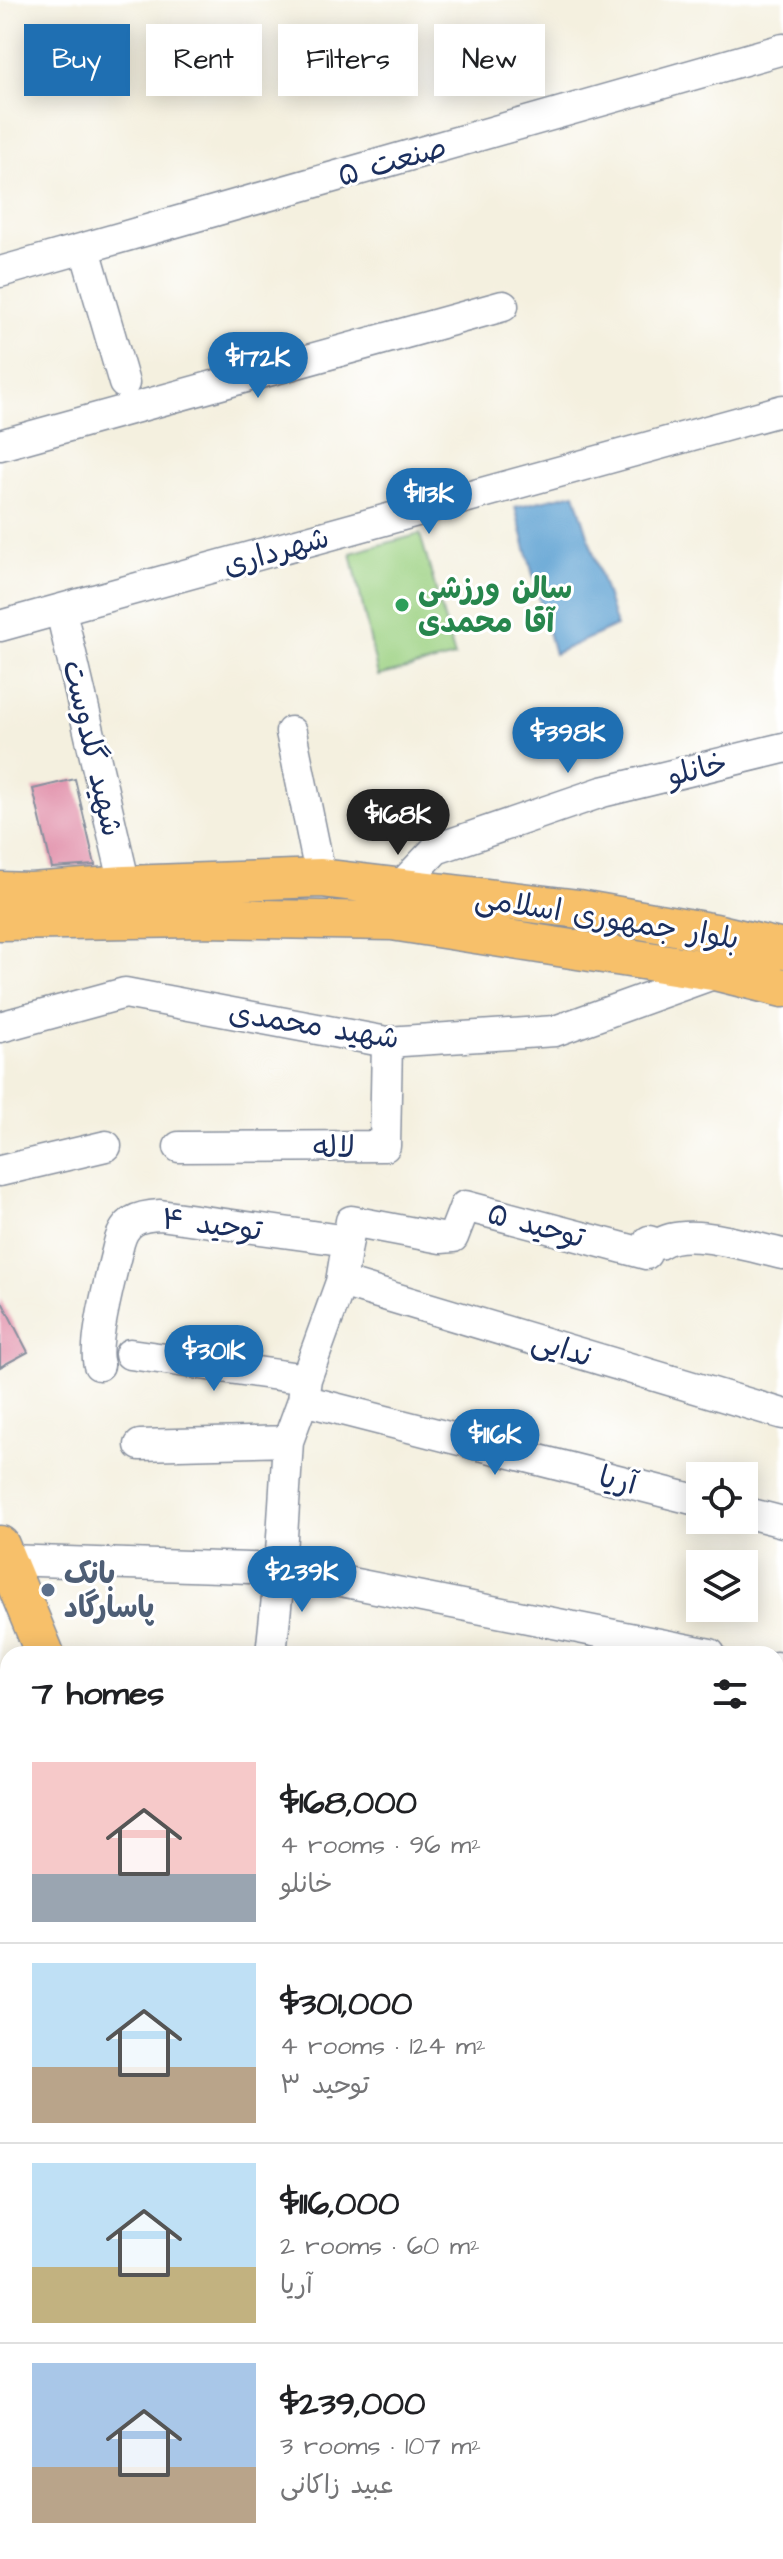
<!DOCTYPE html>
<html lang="en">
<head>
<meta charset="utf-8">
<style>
	:root { --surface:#fff; --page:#f2f2f2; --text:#202124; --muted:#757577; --line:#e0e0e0; --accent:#1f6fb2 }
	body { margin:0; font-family:"Architects Daughter","Playpen Sans Arabic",sans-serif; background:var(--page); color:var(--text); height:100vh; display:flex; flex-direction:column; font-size:30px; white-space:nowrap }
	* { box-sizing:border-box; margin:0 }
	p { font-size:26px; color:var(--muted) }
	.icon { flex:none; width:44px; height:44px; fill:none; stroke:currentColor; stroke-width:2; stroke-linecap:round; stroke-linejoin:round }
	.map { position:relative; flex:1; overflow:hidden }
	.details { position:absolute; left:0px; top:1646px; width:784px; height:914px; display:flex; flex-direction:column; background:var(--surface); border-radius:24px 24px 0 0; box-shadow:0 4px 20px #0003 }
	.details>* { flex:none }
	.guide { position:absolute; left:24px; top:24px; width:736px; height:72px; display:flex; gap:16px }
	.buttons { position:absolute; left:686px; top:1462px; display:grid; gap:16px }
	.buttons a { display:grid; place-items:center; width:72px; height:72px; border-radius:0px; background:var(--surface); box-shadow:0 4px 20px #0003; font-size:40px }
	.price { position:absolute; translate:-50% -68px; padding:0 18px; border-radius:28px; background:var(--accent); color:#fff; font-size:26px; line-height:52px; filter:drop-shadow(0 2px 4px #0008) }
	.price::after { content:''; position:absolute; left:50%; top:48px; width:24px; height:18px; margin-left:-12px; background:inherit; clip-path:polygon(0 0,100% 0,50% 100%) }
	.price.active { background:#222; color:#fff }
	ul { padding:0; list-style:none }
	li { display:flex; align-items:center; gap:24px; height:200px; padding:0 32px }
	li+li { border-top:2px solid var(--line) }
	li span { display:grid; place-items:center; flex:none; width:224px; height:160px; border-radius:0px; color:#555 }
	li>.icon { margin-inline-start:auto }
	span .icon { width:96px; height:96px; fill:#fffc; stroke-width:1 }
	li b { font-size:34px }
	h2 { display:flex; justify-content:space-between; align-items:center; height:96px; padding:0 32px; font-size:34px }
	.pill { padding:0 28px; border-radius:0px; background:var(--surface); box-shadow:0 4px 20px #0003; font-size:28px; line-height:72px }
	.pill.active { background:var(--accent); color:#fff }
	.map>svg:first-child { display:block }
</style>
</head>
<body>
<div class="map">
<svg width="783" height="2559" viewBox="0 0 783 2559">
	<rect width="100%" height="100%" fill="#fff"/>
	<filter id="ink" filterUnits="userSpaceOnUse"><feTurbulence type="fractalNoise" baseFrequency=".0125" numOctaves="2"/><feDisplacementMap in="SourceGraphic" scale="16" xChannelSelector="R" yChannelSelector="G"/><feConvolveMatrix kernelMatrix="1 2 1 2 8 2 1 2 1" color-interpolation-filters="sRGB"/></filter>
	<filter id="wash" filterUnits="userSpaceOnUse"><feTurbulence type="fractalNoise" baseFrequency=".006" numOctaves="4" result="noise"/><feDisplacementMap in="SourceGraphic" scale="32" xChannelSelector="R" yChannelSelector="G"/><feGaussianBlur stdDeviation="1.8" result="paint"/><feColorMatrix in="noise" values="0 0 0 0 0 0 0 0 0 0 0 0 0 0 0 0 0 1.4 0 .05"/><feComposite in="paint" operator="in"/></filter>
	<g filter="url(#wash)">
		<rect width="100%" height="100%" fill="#f4f0df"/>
		<path fill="#9cd182" stroke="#5c8070" stroke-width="2" d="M420 534 455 657 378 676 351 553Z"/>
		<path fill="#5da1d2" stroke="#3c6898" stroke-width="2" d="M575 493 616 626 554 654 515 507Z"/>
		<g id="blocks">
			<path fill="#e396af" d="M75 779 95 865 52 868 33 789Z
				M0 1298 28 1352 0 1367Z"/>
		</g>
	</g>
	<g filter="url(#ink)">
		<use href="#blocks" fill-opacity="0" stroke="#88909e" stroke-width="2"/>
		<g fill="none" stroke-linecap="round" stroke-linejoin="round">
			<defs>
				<path id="minor" d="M85 249 124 383
					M0 272 783 49
					M0 445 503 306
					M61 611 125 885
					M0 626 783 410
					M291 732 321 878
					M399 888 436 849 602 792 783 748
					M0 1027 125 993 387 1042 555 1031 719 972
					M179 1147 385 1146 387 1042
					M0 1171 106 1146
					M341 1282 783 1414
					M130 1354 306 1379
					M99 1365C92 1345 113 1267 119 1243 125 1221 138 1216 160 1215L348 1241
					M303 1400 700 1501
					M140 1445 288 1441
					M744 1512 783 1522
					M6 1560 280 1569 710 1654
					M271 1654 280 1569 288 1441 303 1400 306 1379 341 1282 351 1221 441 1238 453 1237 465 1206 646 1254 649 1241 659 1244C686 1225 753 1248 783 1254
					M776 1667 783 1668
					M0 1859 8 1878
					M0 1929 8 1927
					M0 2104 8 2101
					M776 2458 783 2455
					M776 2534 783 2536
					M0 2550 3 2559
					M456 2552 457 2559
					M720 2552 722 2559"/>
				<path id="major" d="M0 891 31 892 125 885 321 878 579 909 715 933 783 949
					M0 921 201 918 392 921 719 972 783 988
					M0 1545 45 1654
					M0 1695 8 1718
					M776 2027 783 2025
					M776 2059 783 2057
					M0 2476 8 2473
					M0 2516 8 2513
					M367 2552 371 2559
					M431 2552 435 2559"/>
			</defs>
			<use href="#minor" stroke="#88909e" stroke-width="33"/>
			<use href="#major" stroke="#88909e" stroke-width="41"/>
			<use href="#minor" stroke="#fff" stroke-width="30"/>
			<use href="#major" stroke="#f7c06b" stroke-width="38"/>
		</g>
	</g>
	<circle fill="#2e9e5b" stroke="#fff" stroke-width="3" cx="402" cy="605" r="8"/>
	<circle fill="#5c6f8a" stroke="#fff" stroke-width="3" cx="48" cy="1590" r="8"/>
	<g text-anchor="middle" stroke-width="6" stroke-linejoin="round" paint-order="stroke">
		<g font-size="30" fill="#1b2f5e" stroke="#fff">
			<text transform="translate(392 161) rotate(-16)" y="10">صنعت ۵</text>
			<text transform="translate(276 551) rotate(-16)" y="10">شهرداری</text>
			<text transform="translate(93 748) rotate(77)" y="10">شهید گلدوست</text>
			<text transform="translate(697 769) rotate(-13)" y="10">خانلو</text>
			<text transform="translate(607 918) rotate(9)" y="10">بلوار جمهوری اسلامی</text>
			<text transform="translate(314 1025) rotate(9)" y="10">شهید محمدی</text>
			<text x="334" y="1157">لاله</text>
			<text transform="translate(212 1224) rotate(7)" y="10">توحید ۴</text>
			<text transform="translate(536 1225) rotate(15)" y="10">توحید ۵</text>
			<text transform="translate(562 1348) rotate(17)" y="10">ندایی</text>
			<text transform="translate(618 1480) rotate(14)" y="10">آریا</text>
		</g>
		<g font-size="30" font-weight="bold" fill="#27864d" stroke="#fff" text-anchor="start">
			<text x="418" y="598">سالن ورزشی<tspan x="418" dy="34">آقا محمدی</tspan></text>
		</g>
		<g font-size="30" font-weight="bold" fill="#4e5e75" stroke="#fff" text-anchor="start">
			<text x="64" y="1583">بانک<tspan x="64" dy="34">پاسارگاد</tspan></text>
		</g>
	</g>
</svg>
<div class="buttons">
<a><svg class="icon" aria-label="locate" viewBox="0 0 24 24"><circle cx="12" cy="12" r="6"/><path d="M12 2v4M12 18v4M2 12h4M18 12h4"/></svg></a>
<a><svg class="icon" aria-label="layers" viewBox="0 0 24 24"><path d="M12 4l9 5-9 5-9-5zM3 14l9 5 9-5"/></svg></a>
</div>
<b class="price" style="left:258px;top:400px">$172K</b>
<b class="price" style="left:429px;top:536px">$113K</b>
<b class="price" style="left:568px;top:775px">$398K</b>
<b class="price active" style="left:398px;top:857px">$168K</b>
<b class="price" style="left:214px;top:1393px">$301K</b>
<b class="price" style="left:495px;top:1477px">$116K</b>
<b class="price" style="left:302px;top:1614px">$239K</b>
<div class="guide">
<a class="pill active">Buy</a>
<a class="pill">Rent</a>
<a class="pill">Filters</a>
<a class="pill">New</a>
</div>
<section class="details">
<h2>7 homes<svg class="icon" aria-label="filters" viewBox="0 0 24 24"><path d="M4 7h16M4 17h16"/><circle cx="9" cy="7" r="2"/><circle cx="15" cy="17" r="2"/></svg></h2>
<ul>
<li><span style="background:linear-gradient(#f6c9c9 70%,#9aa5b1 0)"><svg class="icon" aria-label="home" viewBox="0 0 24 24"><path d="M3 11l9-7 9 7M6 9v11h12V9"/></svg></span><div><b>$168,000</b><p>4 rooms · 96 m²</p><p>خانلو</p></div></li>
<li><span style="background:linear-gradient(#bfe0f5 65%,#b9a48a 0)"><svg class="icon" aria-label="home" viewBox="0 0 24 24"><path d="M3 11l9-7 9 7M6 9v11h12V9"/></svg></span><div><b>$301,000</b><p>4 rooms · 124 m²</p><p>توحید ۳</p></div></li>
<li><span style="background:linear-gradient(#bfe0f5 65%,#c2b280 0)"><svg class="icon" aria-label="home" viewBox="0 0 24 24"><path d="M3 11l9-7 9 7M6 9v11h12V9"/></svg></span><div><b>$116,000</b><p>2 rooms · 60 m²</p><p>آریا</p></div></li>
<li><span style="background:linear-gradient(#a9c7e8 65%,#b9a48a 0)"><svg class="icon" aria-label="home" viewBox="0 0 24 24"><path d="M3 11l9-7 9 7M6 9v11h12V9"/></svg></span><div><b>$239,000</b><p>3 rooms · 107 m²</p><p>عبید زاکانی</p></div></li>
</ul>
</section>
</div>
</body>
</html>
